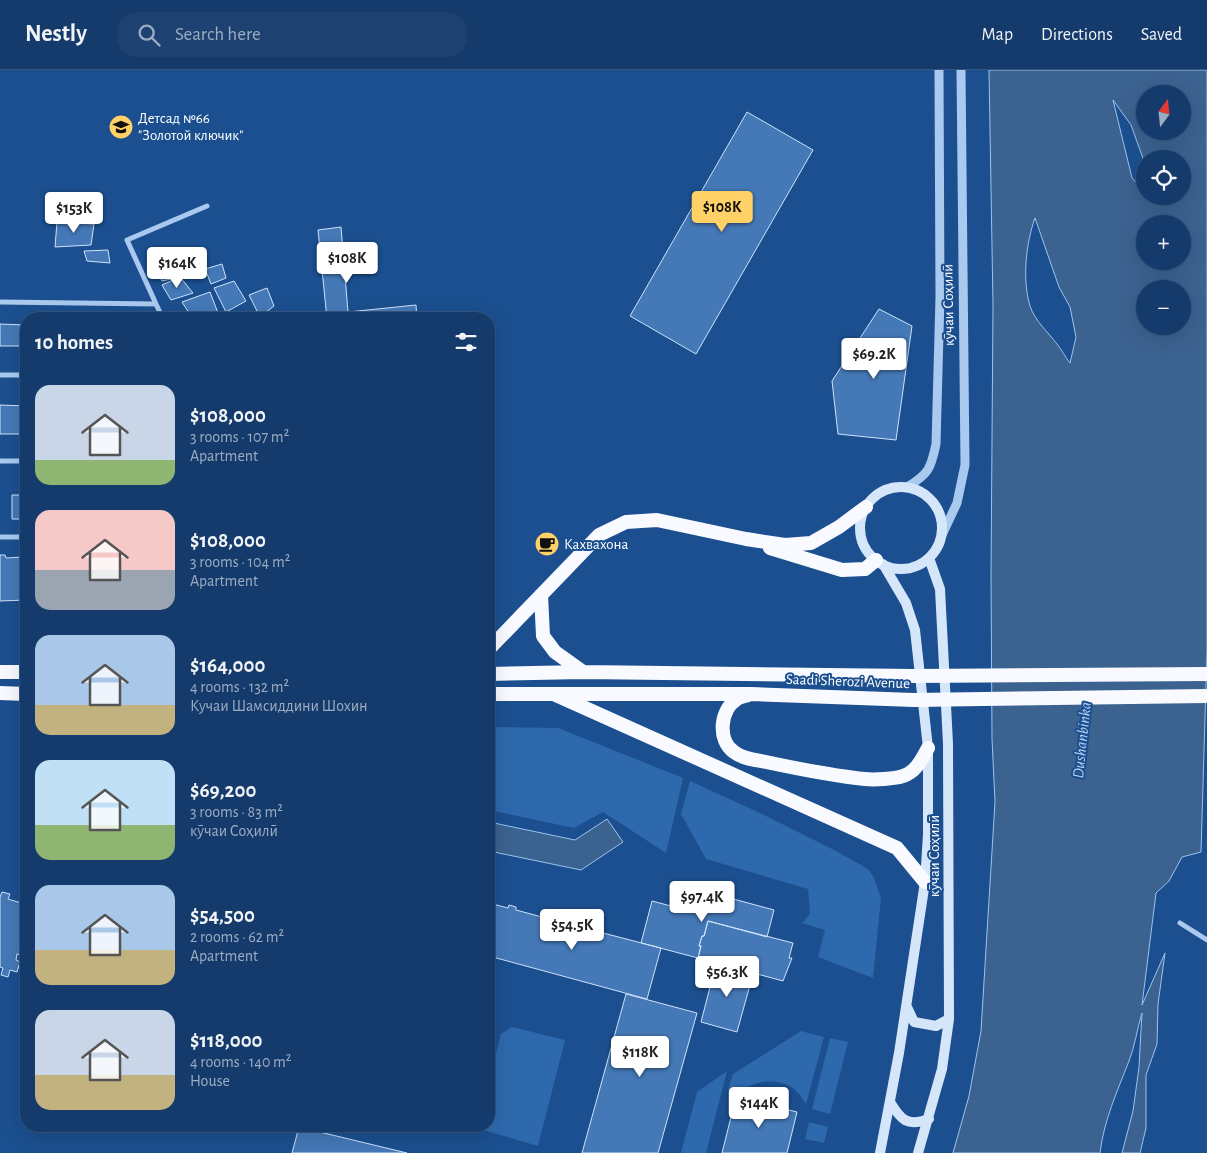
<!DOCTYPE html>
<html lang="en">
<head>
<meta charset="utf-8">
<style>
	:root { --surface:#143b6b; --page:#1d4271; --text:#f1f3f6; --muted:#9dadc1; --line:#33557e; --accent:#ffd166 }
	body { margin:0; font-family:"Alegreya Sans",sans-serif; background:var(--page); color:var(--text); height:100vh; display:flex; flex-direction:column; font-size:19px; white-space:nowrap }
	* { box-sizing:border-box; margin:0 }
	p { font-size:16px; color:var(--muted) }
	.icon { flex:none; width:28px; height:28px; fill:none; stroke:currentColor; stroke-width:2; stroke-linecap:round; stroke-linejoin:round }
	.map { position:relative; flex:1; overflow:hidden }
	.sheet { position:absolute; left:20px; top:242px; width:475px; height:820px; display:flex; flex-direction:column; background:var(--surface); border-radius:20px; box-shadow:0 5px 20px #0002,0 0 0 1px var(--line) }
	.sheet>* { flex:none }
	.needle { width:32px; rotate:15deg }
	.tools { position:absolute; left:1136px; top:15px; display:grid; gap:10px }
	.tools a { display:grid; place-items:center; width:55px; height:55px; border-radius:50%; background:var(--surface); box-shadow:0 5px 20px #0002,0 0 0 1px var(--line); font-size:25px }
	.price { position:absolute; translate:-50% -42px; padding:0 11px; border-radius:5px; background:#fff; color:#222; font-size:16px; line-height:32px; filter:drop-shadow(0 1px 2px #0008) }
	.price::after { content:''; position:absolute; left:50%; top:30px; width:15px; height:11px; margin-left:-8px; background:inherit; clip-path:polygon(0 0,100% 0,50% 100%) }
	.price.on { background:var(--accent); color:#111 }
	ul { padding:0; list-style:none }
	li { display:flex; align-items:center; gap:15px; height:125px; padding:0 15px }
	li span { display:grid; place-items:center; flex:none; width:140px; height:100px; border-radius:15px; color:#555 }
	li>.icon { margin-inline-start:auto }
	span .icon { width:60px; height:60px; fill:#fffc; stroke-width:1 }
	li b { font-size:21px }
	h2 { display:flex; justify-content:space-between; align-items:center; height:60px; padding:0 15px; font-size:21px }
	header { display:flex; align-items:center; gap:30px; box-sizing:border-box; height:70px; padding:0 25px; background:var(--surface); border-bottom:1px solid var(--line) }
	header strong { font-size:24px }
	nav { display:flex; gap:28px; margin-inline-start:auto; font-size:18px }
	.search { width:350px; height:45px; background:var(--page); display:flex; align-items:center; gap:12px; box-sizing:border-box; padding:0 18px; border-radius:20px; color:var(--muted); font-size:19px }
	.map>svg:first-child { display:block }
</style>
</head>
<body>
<header>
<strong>Nestly</strong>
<div class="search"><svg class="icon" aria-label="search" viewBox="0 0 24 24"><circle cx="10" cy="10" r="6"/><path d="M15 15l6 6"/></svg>Search here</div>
<nav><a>Map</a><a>Directions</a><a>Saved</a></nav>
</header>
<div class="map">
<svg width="1207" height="1083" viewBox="0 0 1207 1083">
	<rect width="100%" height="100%" fill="#1b4f8f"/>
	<path fill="#2e69ad" d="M489 657 558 658 683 708 666 783 603 742 574 758 489 740Z
		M690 711 758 742 838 782 868 799 874 808 881 828 873 908 818 887 825 860 802 853 810 844 808 819 706 789 681 744Z
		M512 957 565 970 538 1076 476 1058V1056H489V1010L501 964Z
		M801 961 824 967 806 1034C802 1028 798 1022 793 1018 777 1007 753 1010 740 1023L728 1020 733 1004Z
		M830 968 848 972 830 1044 812 1039Z
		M727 1001 706 1083H681L697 1022Z
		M809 1052 828 1057 824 1073 805 1069Z"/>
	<path fill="#3c6290" stroke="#9cc4f0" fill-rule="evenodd" d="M989 0H1207V580L1201 782 1182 787 1169 811 1156 823 1142 935 1165 883 1158 934 1157 974 1146 1005V1058L1140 1083H1122L1133 1041 1139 997 1142 943C1137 959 1135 976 1129 991 1117 1022 1104 1050 1100 1083H953L969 1026 981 961 995 732 992 669 991 506 993 235ZM1145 24H1182V61H1145ZM1113 30 1131 55 1145 94V89H1182V126H1145V122L1132 108ZM1035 148 1059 217 1070 237 1076 267 1070 293C1065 287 1062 280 1057 274 1048 262 1035 251 1030 236 1022 209 1026 173 1035 148ZM1145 154H1182V191H1145ZM1145 219H1182V256H1145Z
		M607 749 623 772 581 800 489 781V752L575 770Z"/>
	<path fill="#4478b7" stroke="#cfe3fa" d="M747 42 813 80 696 284 630 246Z
		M57 152 94 154 91 175 55 177Z
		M341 157 348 242 416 235 417 249H327L318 160Z
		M108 180 110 193 87 191 84 181Z
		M170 188 180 207 162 211 154 192Z
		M222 194 226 208 211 214 205 199Z
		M180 207 193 223 171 230 162 215Z
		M234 211 246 231 226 242 214 218Z
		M267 218 274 236 260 247 249 225Z
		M210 222 218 243 204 249H193L182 232Z
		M879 239 912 256 896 370 838 364 832 311Z
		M0 254 26 255V276H0Z
		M0 335 26 336V364H0Z
		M12 425H26V449H12Z
		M0 485H5L6 488 23 487V491H26V530L0 531Z
		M2 822 10 824 8 829 21 833 23 827 26 828V863L24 862 19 877 24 878 21 885 17 884 16 890 20 892 17 902 10 900 8 907 1 905 3 898 0 897V827Z
		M711 823 774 840 767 867 708 851 704 866H702L699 876H701L698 888 641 873 652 831 705 845Z
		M489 833 508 838 509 835 516 837V840L568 854 569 851 577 853 576 856 661 878 647 929 489 886Z
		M708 851 793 873 789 888H792L783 911 698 888 701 876H699L702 866H704Z
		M716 894 753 904 737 962 701 952Z
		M626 924 697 943 658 1083H582Z
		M736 1027 797 1042 787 1083H722Z
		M299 1057 407 1083H292Z"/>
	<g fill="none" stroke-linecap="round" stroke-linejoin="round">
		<path stroke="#a9c9ee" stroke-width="5" d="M0 232 156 234 163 249
			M156 234 127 170 207 136
			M0 305H26
			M0 391H26
			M0 467H26
			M1180 853 1207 870"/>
		<path stroke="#a9c9ee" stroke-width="9" d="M907 417C929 404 931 398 936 374L940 227 939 0
			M942 465 957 433 965 395 961 0"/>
		<path stroke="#d6e6fa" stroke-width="10" d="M860 458a41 41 0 1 1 82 0a41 41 0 1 1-82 0Z
			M907 937 914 952 936 956 949 949
			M890 1032C901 1050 907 1057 929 1049
			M880 1083 899 983 925 812 928 764V678L915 560 906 533 883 494
			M918 1083 942 999 949 949 948 674 940 519 929 488"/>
		<path stroke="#f8faff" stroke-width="14" d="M770 478 842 500 865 499 876 490
			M541 525 543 566 555 582 583 602
			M489 579 599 465 626 452 657 450 746 469 785 475 811 473 839 457 866 437
			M0 602H26
			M489 604 583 602 915 606
			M0 623 26 624
			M489 624H751L914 630
			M556 625 897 778 925 812
			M748 625C745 626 740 627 737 629 720 640 717 670 734 682 743 689 756 690 766 692 799 699 832 706 865 709 874 710 895 709 903 706 916 702 922 689 928 678"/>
		<path stroke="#f8faff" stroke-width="14" d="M915 606 1207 604
			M914 630 1207 626"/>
	</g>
	<defs>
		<symbol id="school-disc" viewBox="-11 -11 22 22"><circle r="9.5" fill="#ffd166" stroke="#1b4f8f"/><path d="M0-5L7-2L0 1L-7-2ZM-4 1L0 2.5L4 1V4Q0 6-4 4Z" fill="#111"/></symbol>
		<symbol id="cafe-disc" viewBox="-11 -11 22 22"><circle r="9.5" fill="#ffd166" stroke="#1b4f8f"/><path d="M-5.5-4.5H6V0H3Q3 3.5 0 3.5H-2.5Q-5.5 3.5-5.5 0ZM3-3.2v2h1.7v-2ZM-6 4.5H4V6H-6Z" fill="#111"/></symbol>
	</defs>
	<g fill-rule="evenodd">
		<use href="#school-disc" x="107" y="43" width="28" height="28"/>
		<use href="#cafe-disc" x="533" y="460" width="28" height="28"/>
	</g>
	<g text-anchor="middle" stroke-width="4" stroke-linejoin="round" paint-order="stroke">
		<g font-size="15" fill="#fff" stroke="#1b4f8f" text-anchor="start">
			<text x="138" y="53">Детсад №66<tspan x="138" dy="17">"Золотой ключик"</tspan></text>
			<text x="564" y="479">Кахвахона</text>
		</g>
		<g font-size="15" fill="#fff" stroke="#1b4f8f">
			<text transform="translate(948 235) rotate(-91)" y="5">кӯчаи Соҳилӣ</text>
			<text transform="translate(848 611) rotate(2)" y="5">Saadi Sherozi Avenue</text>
			<text transform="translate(934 786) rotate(-90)" y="5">кӯчаи Соҳилӣ</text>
		</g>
		<g font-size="16" font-style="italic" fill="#b5d3f5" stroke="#1b4f8f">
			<text transform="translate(1081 670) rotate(-84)" y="6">Dushanbinka</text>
		</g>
	</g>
</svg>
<div class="tools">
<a><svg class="needle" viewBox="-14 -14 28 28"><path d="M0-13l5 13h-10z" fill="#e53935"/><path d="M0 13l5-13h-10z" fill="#9dadc1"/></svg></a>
<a><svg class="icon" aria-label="locate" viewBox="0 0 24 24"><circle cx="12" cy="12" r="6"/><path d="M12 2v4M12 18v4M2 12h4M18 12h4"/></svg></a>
<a>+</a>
<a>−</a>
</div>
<b class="price on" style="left:722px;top:163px">$108K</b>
<b class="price" style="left:74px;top:164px">$153K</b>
<b class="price" style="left:347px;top:214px">$108K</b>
<b class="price" style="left:177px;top:219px">$164K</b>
<b class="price" style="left:874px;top:310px">$69.2K</b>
<b class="price" style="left:702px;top:853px">$97.4K</b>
<b class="price" style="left:572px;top:881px">$54.5K</b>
<b class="price" style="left:727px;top:928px">$56.3K</b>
<b class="price" style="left:640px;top:1008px">$118K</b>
<b class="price" style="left:759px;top:1059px">$144K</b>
<section class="sheet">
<h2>10 homes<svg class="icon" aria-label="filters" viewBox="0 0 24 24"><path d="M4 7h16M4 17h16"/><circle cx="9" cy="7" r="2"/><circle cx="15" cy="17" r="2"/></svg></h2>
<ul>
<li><span style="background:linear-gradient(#c9d6e8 75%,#8fb573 0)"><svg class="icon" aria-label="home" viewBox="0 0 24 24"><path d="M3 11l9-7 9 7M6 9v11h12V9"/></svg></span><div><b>$108,000</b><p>3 rooms · 107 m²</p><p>Apartment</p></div></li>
<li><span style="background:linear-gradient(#f6c9c9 60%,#9aa5b1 0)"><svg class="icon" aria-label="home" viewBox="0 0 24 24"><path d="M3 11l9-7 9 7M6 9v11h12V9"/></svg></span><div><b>$108,000</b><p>3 rooms · 104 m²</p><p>Apartment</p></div></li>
<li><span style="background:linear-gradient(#a9c7e8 70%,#c2b280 0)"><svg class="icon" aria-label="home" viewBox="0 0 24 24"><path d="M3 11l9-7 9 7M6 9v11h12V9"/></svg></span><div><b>$164,000</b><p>4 rooms · 132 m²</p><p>Кучаи Шамсиддини Шохин</p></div></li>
<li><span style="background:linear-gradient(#bfe0f5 65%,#8fb573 0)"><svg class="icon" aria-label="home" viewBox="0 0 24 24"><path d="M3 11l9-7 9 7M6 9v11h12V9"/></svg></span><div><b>$69,200</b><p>3 rooms · 83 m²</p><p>кӯчаи Соҳилӣ</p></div></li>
<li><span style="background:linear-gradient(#a9c7e8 65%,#c2b280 0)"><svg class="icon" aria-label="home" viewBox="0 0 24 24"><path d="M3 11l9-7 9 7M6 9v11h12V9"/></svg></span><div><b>$54,500</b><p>2 rooms · 62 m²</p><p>Apartment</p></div></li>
<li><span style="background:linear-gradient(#c9d6e8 65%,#c2b280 0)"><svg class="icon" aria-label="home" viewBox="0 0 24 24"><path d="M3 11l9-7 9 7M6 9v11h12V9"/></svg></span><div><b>$118,000</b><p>4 rooms · 140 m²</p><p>House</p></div></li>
</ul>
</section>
</div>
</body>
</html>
